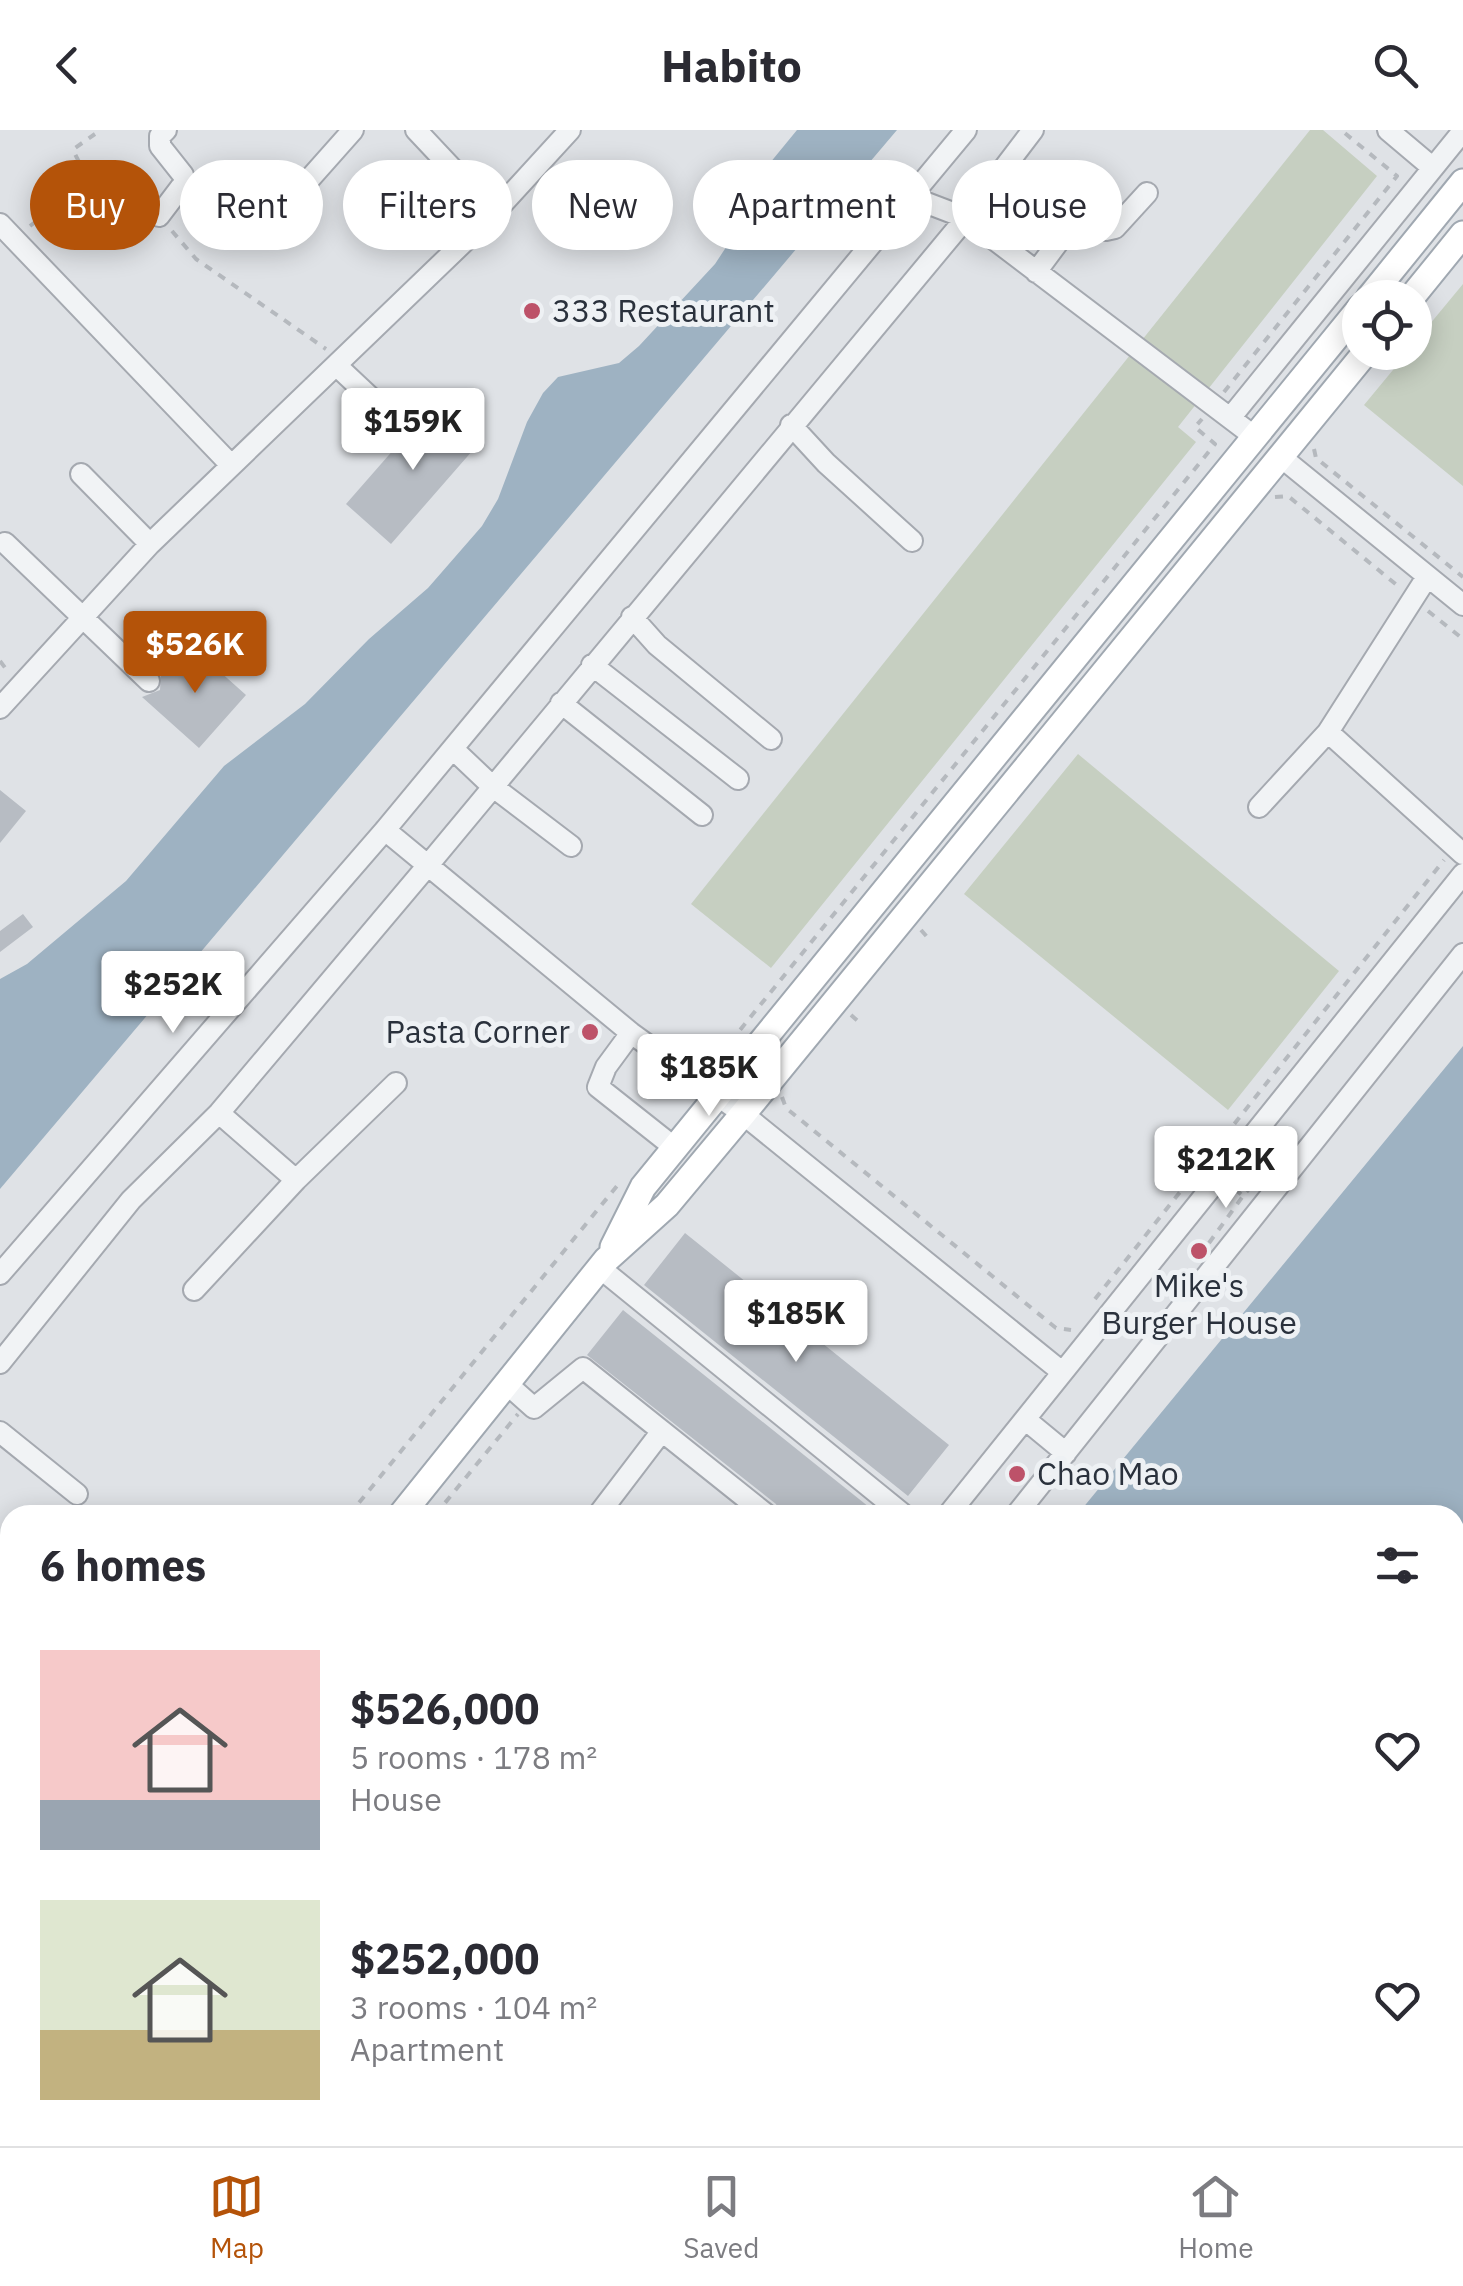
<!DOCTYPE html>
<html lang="en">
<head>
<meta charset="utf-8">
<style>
	:root { --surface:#fff; --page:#f7f7f7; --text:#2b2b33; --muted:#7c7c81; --line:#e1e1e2; --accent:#b45309 }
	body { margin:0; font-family:"IBM Plex Sans",sans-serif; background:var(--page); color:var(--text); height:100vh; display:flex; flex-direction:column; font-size:38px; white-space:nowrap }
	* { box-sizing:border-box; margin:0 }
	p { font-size:32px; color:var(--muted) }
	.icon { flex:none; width:55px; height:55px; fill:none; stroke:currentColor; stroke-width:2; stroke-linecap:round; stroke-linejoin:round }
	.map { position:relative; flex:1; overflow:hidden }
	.drawer { position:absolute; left:0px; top:1375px; width:1465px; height:642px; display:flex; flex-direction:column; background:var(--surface); border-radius:30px 30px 0 0; box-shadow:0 5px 25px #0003 }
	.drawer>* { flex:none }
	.top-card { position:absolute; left:30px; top:30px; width:1405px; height:90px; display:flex; gap:20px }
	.fabs { position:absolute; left:1342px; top:150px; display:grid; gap:20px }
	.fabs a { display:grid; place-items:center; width:90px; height:90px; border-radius:50%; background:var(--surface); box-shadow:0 5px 25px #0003; font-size:50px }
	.price { position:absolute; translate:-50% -85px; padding:0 22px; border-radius:10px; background:#fff; color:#222; font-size:32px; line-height:65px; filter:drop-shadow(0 2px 5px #0008) }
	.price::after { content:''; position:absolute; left:50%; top:60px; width:30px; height:22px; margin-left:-15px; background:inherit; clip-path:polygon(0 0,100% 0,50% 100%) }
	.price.current { background:var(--accent); color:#fff }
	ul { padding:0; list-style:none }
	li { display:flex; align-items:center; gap:30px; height:250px; padding:0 40px }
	li span { display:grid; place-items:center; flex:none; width:280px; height:200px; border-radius:0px; color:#555 }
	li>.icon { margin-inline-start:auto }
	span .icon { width:120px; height:120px; fill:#fffc; stroke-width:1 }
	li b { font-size:42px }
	h2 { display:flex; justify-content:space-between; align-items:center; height:120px; padding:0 40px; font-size:42px }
	.tag { padding:0 35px; border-radius:45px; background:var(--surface); box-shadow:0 5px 25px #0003; font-size:35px; line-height:90px }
	.tag.current { background:var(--accent); color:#fff }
	header { display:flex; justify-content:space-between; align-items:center; height:130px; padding:0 40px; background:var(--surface); font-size:45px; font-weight:700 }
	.tabs { display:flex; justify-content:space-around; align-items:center; height:140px; border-top:2px solid var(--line); background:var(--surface); font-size:28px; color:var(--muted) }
	.tabs a { display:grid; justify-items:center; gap:5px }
	.tabs .current { color:var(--accent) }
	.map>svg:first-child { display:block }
</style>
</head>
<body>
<header><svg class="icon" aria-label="back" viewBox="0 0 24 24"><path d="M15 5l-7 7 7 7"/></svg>Habito<svg class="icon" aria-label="search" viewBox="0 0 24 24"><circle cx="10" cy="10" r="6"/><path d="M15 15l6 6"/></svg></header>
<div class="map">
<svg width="1463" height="2016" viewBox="0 0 1463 2016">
	<rect width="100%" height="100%" fill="#dfe2e6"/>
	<path fill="#c6cfc1" d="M1310 0H1323L1377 46 1178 297 1196 312 771 838 691 774Z
		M1463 154V356L1364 275 1407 223 1415 222V212Z
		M1078 624 1339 841 1228 980 964 764Z
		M10 1936V2008H403L397 2016H0V1948Z"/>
	<path fill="#9eb2c2" d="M797 0H897L0 1059V849L27 834 126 751 224 636 305 574 369 509 428 458 482 396 498 369 527 292 543 263 558 247 619 233 639 216 715 134 740 96 765 39Z
		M1463 916V2016H575L582 2008H1455V1385H1077Z"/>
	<path fill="#b7bcc3" d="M435 272 480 312 391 414 346 374 402 310 413 306 415 295Z
		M189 514 246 565 199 618 142 567 160 560 161 545Z
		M0 660 26 681 0 713Z
		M23 784 33 797 0 822V801Z
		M685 1103 949 1315 908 1366 644 1155Z
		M623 1180 804 1325 879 1385H780L776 1374 587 1225Z"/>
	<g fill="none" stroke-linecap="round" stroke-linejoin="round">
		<defs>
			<path id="minor" d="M416 0 494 83
				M1388 0 1433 38
				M911 67 966 88 1255 307
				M282 80 353 0
				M159 86 184 53 183 45 160 16V6L166 0
				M0 94 230 334
				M1036 142 1062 107 1090 91 1106 100 1115 98 1147 63
				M338 237 402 297
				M1231 287 1463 1
				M791 295 826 333 912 411
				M1281 327 1463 475
				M81 344 150 414
				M5 413 149 551
				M632 487 657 515 771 609
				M592 535 738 649
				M561 573 702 685
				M0 578 150 414 494 83 570 0
				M1328 602 1463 724
				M453 619 492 656 571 716
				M1259 677 1328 602 1427 447
				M385 700 631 903 743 984 1062 1242
				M631 903 606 937 598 957 675 1018
				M219 983 296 1050 396 953
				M600 1138 904 1385
				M0 1144 385 700 966 0
				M194 1160 296 1050
				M0 1233 131 1070 219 983 429 734 966 88 1033 0
				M507 1254 534 1278 583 1238 767 1385
				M1026 1290 1066 1323
				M0 1302 77 1364
				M598 1385 662 1301
				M948 1385 1463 744
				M1016 1385 1463 824
				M441 2016 448 2008
				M508 2016 515 2008"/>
			<path id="major" d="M1369 168 1463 52
				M1411 168 1463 104
				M613 1117 643 1057 1360 178
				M401 1385 606 1130 667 1075 743 984 1366 222
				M0 1879 10 1866"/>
		</defs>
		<use href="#minor" stroke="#a5a9b0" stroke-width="24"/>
		<use href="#major" stroke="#a0a8b1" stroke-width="29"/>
		<path stroke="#b5b9be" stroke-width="4" stroke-dasharray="8 8" stroke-linecap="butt" d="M30 96 89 52 74 22 75 18 95 4
			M172 101 196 129 326 219
			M1415 196 1425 184
			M1384 234 1394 222
			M1224 262 1397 46 1341 0
			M1314 319 1316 328 1463 447
			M1275 367 1288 366 1398 456
			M1428 481 1463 509
			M0 531 9 543
			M921 800 928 808
			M851 885 860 893
			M710 937 1215 314 1195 297 1202 289
			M782 967 786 978 1056 1198 1071 1200
			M1235 1059 1243 1066 1275 1028
			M1209 1113 1243 1066
			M1095 1169 1444 730
			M349 1385 621 1051
			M435 1385 518 1284
			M0 1815 10 1803
			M0 1918 10 1906
			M141 2008 154 2016
			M342 2008 345 2013 364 2016
			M132 2016 134 2008
			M183 2016 191 2008
			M277 2016 292 2011 318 2016
			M373 2016 381 2008
			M410 2016 417 2008
			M468 2016 474 2008"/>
		<use href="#minor" stroke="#f1f3f5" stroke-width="20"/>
		<use href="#major" stroke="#fff" stroke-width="25"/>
	</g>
	<g fill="#bd5269" stroke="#eef1f4" stroke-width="4">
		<circle cx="532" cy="181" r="10"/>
		<circle cx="590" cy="902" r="10"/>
		<circle cx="1199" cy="1121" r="10"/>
		<circle cx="1017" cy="1344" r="10"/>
	</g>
	<g text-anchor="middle" stroke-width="10" stroke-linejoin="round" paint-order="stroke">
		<g font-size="32" fill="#2a313c" stroke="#eef1f4" text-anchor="start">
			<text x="552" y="192">333 Restaurant</text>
			<text x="570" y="913" text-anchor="end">Pasta Corner</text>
			<text x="1199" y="1167" text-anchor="middle">Mike's<tspan x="1199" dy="37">Burger House</tspan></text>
			<text x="1037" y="1355">Chao Mao</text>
		</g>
	</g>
</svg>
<div class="fabs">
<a><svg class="icon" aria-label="locate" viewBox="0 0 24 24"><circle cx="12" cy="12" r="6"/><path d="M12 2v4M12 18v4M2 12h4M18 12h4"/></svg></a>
</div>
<b class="price" style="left:413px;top:343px">$159K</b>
<b class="price current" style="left:195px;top:566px">$526K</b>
<b class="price" style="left:173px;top:906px">$252K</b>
<b class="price" style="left:709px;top:989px">$185K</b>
<b class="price" style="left:1226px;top:1081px">$212K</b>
<b class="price" style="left:796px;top:1235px">$185K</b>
<div class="top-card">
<a class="tag current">Buy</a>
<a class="tag">Rent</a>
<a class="tag">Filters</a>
<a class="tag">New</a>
<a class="tag">Apartment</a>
<a class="tag">House</a>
</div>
<section class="drawer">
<h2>6 homes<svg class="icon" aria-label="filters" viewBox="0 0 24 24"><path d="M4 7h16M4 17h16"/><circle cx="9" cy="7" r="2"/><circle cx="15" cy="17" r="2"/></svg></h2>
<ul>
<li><span style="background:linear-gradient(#f6c9c9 75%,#9aa5b1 0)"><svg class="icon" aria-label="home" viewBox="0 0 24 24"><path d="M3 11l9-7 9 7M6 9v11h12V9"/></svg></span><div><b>$526,000</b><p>5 rooms · 178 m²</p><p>House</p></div><svg class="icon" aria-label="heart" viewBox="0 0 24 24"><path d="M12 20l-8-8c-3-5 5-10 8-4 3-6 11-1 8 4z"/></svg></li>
<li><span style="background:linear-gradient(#dfe7d0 65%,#c2b280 0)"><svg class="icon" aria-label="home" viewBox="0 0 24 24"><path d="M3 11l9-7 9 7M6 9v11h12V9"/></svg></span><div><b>$252,000</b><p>3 rooms · 104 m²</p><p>Apartment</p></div><svg class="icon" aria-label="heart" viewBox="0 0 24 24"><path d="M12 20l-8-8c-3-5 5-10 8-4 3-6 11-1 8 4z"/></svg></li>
</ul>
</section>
</div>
<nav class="tabs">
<a class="current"><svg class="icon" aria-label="map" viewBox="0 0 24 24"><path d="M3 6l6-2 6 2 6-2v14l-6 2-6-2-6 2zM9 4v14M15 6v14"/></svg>Map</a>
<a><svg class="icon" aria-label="saved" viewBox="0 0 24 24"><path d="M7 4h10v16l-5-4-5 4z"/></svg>Saved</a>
<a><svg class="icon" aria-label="home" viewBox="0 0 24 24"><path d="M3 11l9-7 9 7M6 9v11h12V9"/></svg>Home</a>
</nav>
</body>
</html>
